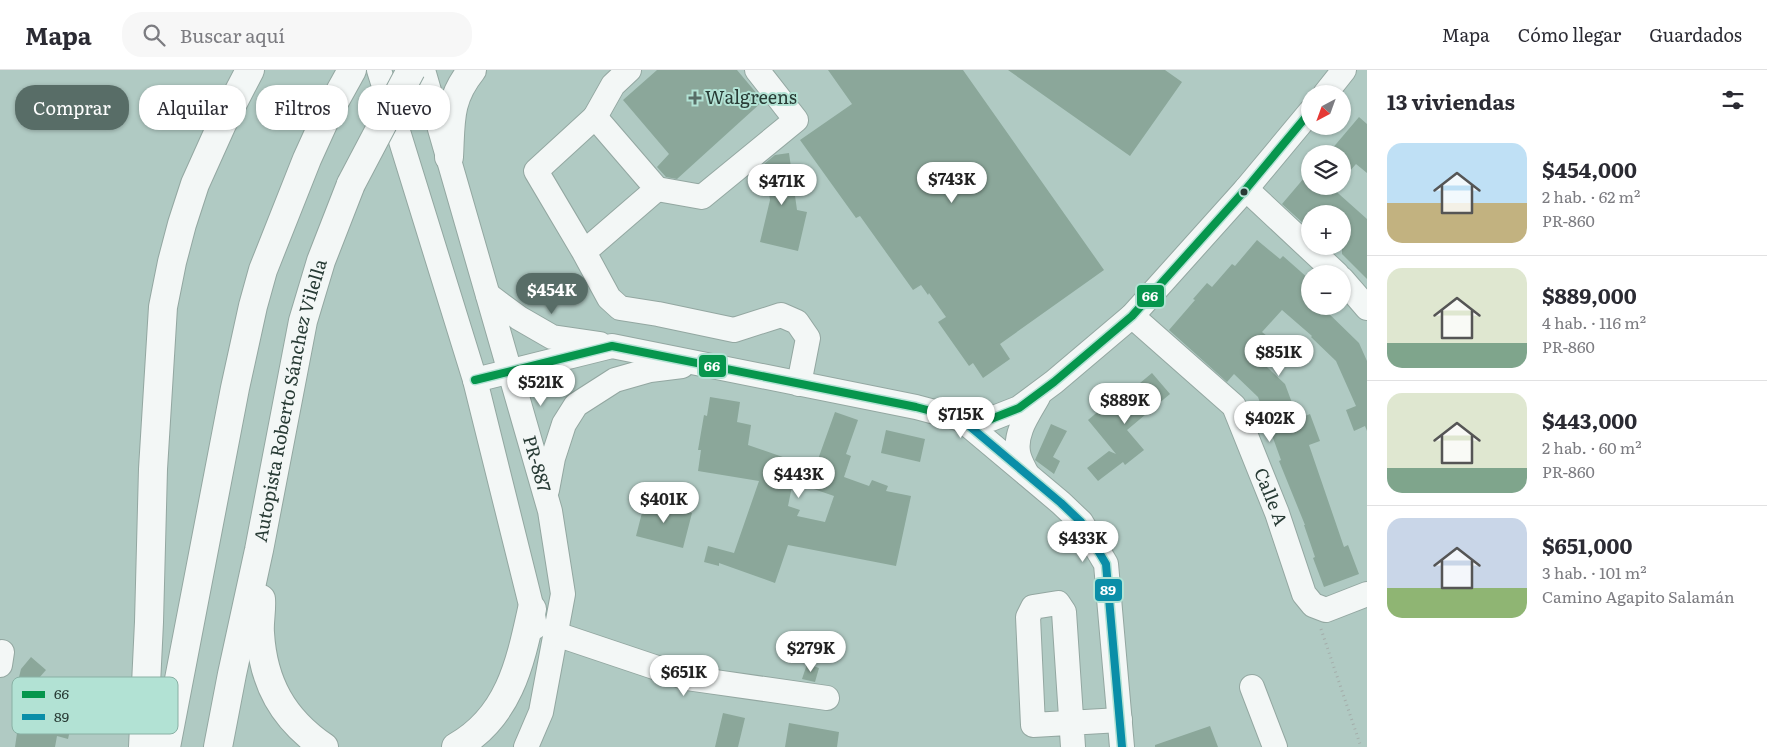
<!DOCTYPE html>
<html lang="es">
<head>
<meta charset="utf-8">
<style>
	:root { --surface:#fff; --page:#f7f7f7; --text:#2b2b33; --muted:#7c7c81; --line:#e1e1e2; --accent:#586d67 }
	body { margin:0; font-family:Literata,serif; background:var(--page); color:var(--text); height:100vh; display:flex; flex-direction:column; font-size:19px; white-space:nowrap }
	* { box-sizing:border-box; margin:0 }
	p { font-size:16px; color:var(--muted) }
	.icon { flex:none; width:28px; height:28px; fill:none; stroke:currentColor; stroke-width:2; stroke-linecap:round; stroke-linejoin:round }
	.map { position:relative; flex:1; overflow:hidden }
	.panel { display:flex; flex-direction:column; background:var(--surface); width:400px }
	.panel>* { flex:none }
	.guide { position:absolute; left:15px; top:15px; width:475px; height:45px; display:flex; gap:10px }
	.needle { width:32px; rotate:221deg }
	.buttons { position:absolute; left:1301px; top:15px; display:grid; gap:10px }
	.buttons a { display:grid; place-items:center; width:50px; height:50px; border-radius:50%; background:var(--surface); box-shadow:0 1px 4px #0004; font-size:25px }
	.price { position:absolute; translate:-50% -42px; padding:0 11px; border-radius:18px; background:#fff; color:#222; font-size:16px; line-height:32px; filter:drop-shadow(0 1px 2px #0008) }
	.price::after { content:''; position:absolute; left:50%; top:30px; width:15px; height:11px; margin-left:-8px; background:inherit; clip-path:polygon(0 0,100% 0,50% 100%) }
	.price.on { background:var(--accent); color:#fff }
	ul { padding:0; list-style:none }
	li { display:flex; align-items:center; gap:15px; height:125px; padding:0 20px }
	li+li { border-top:1px solid var(--line) }
	li span { display:grid; place-items:center; flex:none; width:140px; height:100px; border-radius:15px; color:#555 }
	li>.icon { margin-inline-start:auto }
	span .icon { width:60px; height:60px; fill:#fffc; stroke-width:1 }
	li b { font-size:21px }
	h2 { display:flex; justify-content:space-between; align-items:center; height:60px; padding:0 20px; font-size:21px }
	.pill { padding:0 18px; border-radius:20px; background:var(--surface); box-shadow:0 1px 4px #0004; font-size:18px; line-height:45px }
	.pill.on { background:var(--accent); color:#fff }
	header { display:flex; align-items:center; gap:30px; box-sizing:border-box; height:70px; padding:0 25px; background:var(--surface); border-bottom:1px solid var(--line) }
	header strong { font-size:24px }
	nav { display:flex; gap:28px; margin-inline-start:auto; font-size:18px }
	.search { width:350px; height:45px; background:var(--page); display:flex; align-items:center; gap:12px; box-sizing:border-box; padding:0 18px; border-radius:20px; color:var(--muted); font-size:19px }
	main { display:flex; flex:1; min-height:0 }
	.map>svg:first-child { display:block }
</style>
</head>
<body>
<header>
<strong>Mapa</strong>
<div class="search"><svg class="icon" aria-label="search" viewBox="0 0 24 24"><circle cx="10" cy="10" r="6"/><path d="M15 15l6 6"/></svg>Buscar aquí</div>
<nav><a>Mapa</a><a>Cómo llegar</a><a>Guardados</a></nav>
</header>
<main>
<div class="map">
<svg width="1367" height="677" viewBox="0 0 1367 677">
	<rect width="100%" height="100%" fill="#b0cac3"/>
	<path fill="#8ba79a" d="M657 0H737L763 31 677 109 666 107 657 97 669 84 623 30Z
		M828 0H963L1104 200 1000 274 1010 289 983 308 973 293 969 296 938 252 946 247 929 223 928 225 921 215 913 220 860 146 856 148 800 70 852 34Z
		M1008 0H1165L1182 12 1130 86Z
		M1359 47 1367 54V103L1356 94 1342 110V84H1335L1331 80Z
		M789 83 797 140 807 142 798 181 760 172 770 130 764 94 775 85Z
		M1310 101V116H1330L1367 149V209L1342 184V144H1310V147L1304 154 1282 134Z
		M1257 170 1280 189 1283 186 1309 209 1305 213 1310 218V236H1321L1359 273 1367 291V361L1365 356 1354 361 1346 340 1356 336 1336 291 1311 267 1312 266 1282 240 1262 262 1267 266 1252 283 1285 314 1298 349 1310 344 1320 371 1309 375 1344 477 1348 475 1359 504 1324 517 1313 488 1315 487 1304 455H1305L1279 391 1281 390 1258 327 1234 304 1227 312 1169 260 1195 230 1193 229 1207 213 1212 217 1232 194 1235 196Z
		M1152 303 1170 324 1127 360 1144 380 1125 395 1123 392 1098 411 1087 398 1109 381 1116 384 1088 350 1107 334 1110 338Z
		M710 327 740 332 737 352 751 355 748 375 797 392 788 436 800 440 797 446 825 452 834 426 808 417 835 342 858 350 846 384 851 386 844 407 869 416 872 410 888 416 886 421 911 426 896 496 788 475 775 513 719 493V496L704 492 708 476 734 483 759 411 698 401 701 380H698L704 345 707 346Z
		M1051 354 1067 361 1053 387 1060 391 1054 404 1035 390Z
		M886 360 925 369 920 392 881 383Z
		M645 431 692 443 683 478 636 466Z
		M31 587 46 600 39 608 35 629 50 632 49 638 59 640 56 653 71 656 68 669 57 666 55 677H15L18 656 16 655 23 612 18 611 21 599Z
		M807 594 819 598 815 612 802 609Z
		M723 643 745 648 738 677H715Z
		M789 653 839 662 837 677H785Z
		M1210 656 1218 677H1155V675Z"/>
	<g fill="none" stroke-linecap="round" stroke-linejoin="round">
		<defs>
			<g id="minor">
				<path d="M379 0 475 310 532 539 535 557"/>
				<path id="s1" d="M423 0 550 441 563 524 541 642 526 677"/>
				<path d="M1325 24 1344 0"/>
				<path d="M595 47 613 15 629 0"/>
				<path d="M657 119 702 127 796 50 757 0"/>
				<path d="M1246 119 1337 204"/>
				<path d="M584 182 657 119 595 47 536 101 584 182 609 228 620 238 658 244 734 260 781 245 797 252 808 268 799 314"/>
				<path d="M1342 209 1367 238"/>
				<path d="M488 225 519 248 552 267 600 274"/>
				<path id="s2" d="M1132 246 1234 336 1277 443 1304 524 1313 535 1326 540 1367 524"/>
				<path d="M475 310 612 276 916 337 961 349H991L1019 338 1054 312 1132 246 1246 119 1310 42"/>
				<path d="M961 349 1061 433 1081 452 1106 494 1122 677"/>
				<path d="M1027 404C1024 398 1019 390 1018 382 1015 362 1028 345 1038 327"/>
				<path d="M547 420 553 388 564 354 576 335 615 310 650 300 682 296"/>
				<path d="M556 564 687 608 827 628"/>
				<path d="M0 595 2 582"/>
				<path d="M1252 617 1275 677"/>
				<path d="M1073 677 1064 542 1058 533 1033 537 1028 547 1033 655 1120 650"/>
			</g>
			<g id="highway">
				<path d="M449 87C451 51 448 30 472 0"/>
				<path d="M261 529C262 540 259 552 260 563 263 613 283 649 324 677"/>
				<path d="M143 677 149 552 153 399 163 237 172 192 182 154 195 114 222 54 250 0"/>
				<path d="M166 677 235 318 253 236 263 200 307 89 327 45 352 0"/>
				<path id="s3" d="M218 677 232 604 259 480 303 251 321 191 351 114"/>
				<path d="M456 677C509 647 520 594 532 539"/>
			</g>
		</defs>
		<use href="#minor" stroke="#93a7a1" stroke-width="26"/>
		<use href="#highway" stroke="#93a7a1" stroke-width="30"/>
		<path stroke="#a4adaa" stroke-width="3" stroke-dasharray="1 4" stroke-linecap="butt" d="M1321 559 1361 677"/>
		<use href="#minor" stroke="#f3f7f6" stroke-width="24"/>
		<use href="#highway" stroke="#f3f7f6" stroke-width="28"/>
		<defs>
			<path id="highway-bridge" d="M351 114 411 0"/>
		</defs>
		<use href="#highway-bridge" stroke="#93a7a1" stroke-width="30" stroke-linecap="butt"/>
		<use href="#highway-bridge" stroke="#f3f7f6" stroke-width="28"/>
		<defs>
			<path id="bus-1" d="M475 310 612 276 916 337 961 349H991L1019 338 1054 312 1132 246 1246 119 1310 42"/>
			<path id="bus-2" d="M961 349 1061 433 1081 452 1106 494 1122 677"/>
		</defs>
		<use href="#bus-1" stroke="#b2e2d4" stroke-width="11"/>
		<use href="#bus-2" stroke="#b2e2d4" stroke-width="11"/>
		<use href="#bus-1" stroke="#06964d" stroke-width="8"/>
		<use href="#bus-2" stroke="#0a8ea8" stroke-width="8"/>
	</g>
	<path fill="#586d67" stroke="#b2e2d4" stroke-width="2" d="M692.5 20.5h5v5h5v5h-5v5h-5v-5h-5v-5h5z"/>
	<circle fill="#283b35" stroke="#b2e2d4" stroke-width="2" cx="1244" cy="122" r="4.5"/>
	<g text-anchor="middle" stroke-width="4" stroke-linejoin="round" paint-order="stroke">
		<g font-size="18" fill="#283b35" stroke="#b2e2d4" text-anchor="start">
			<text x="705" y="34">Walgreens</text>
		</g>
		<g font-size="18" fill="#283b35" stroke="#b2e2d4">
			<text dy="6" stroke="none"><textPath href="#s3" startOffset="354">Autopista Roberto Sánchez Vilella</textPath></text>
			<text dy="6" stroke="none"><textPath href="#s1" startOffset="410">PR-887</textPath></text>
			<text dy="6" stroke="none"><textPath href="#s2" startOffset="234">Calle A</textPath></text>
		</g>
	</g>
	<rect x="12" y="607" width="166" height="57" rx="8" fill="#b2e2d4" stroke="#89b0a4" stroke-width="1"/>
	<rect x="22" y="621" width="23" height="7" fill="#06964d"/>
	<rect x="22" y="644" width="23" height="6" fill="#0a8ea8"/>
	<g font-size="14" fill="#283b35">
		<text x="54" y="629">66</text>
		<text x="54" y="652">89</text>
	</g>
	<g stroke="#b2e2d4" stroke-width="2">
		<rect x="1136" y="214" width="29" height="24" rx="5" fill="#06964d"/>
		<rect x="698" y="284" width="29" height="24" rx="5" fill="#06964d"/>
		<rect x="1094" y="508" width="29" height="24" rx="5" fill="#0a8ea8"/>
	</g>
	<g font-size="14" text-anchor="middle" font-weight="bold" fill="#fff">
		<text x="1150" y="231">66</text>
		<text x="712" y="301">66</text>
		<text x="1108" y="525">89</text>
	</g>
</svg>
<div class="buttons">
<a><svg class="needle" viewBox="-14 -14 28 28"><path d="M0-13l5 13h-10z" fill="#e53935"/><path d="M0 13l5-13h-10z" fill="#7c7c81"/></svg></a>
<a><svg class="icon" aria-label="layers" viewBox="0 0 24 24"><path d="M12 4l9 5-9 5-9-5zM3 14l9 5 9-5"/></svg></a>
<a>+</a>
<a>−</a>
</div>
<b class="price" style="left:952px;top:134px">$743K</b>
<b class="price" style="left:782px;top:136px">$471K</b>
<b class="price on" style="left:552px;top:245px">$454K</b>
<b class="price" style="left:1279px;top:307px">$851K</b>
<b class="price" style="left:541px;top:337px">$521K</b>
<b class="price" style="left:1125px;top:355px">$889K</b>
<b class="price" style="left:961px;top:369px">$715K</b>
<b class="price" style="left:1270px;top:373px">$402K</b>
<b class="price" style="left:799px;top:429px">$443K</b>
<b class="price" style="left:664px;top:454px">$401K</b>
<b class="price" style="left:1083px;top:493px">$433K</b>
<b class="price" style="left:811px;top:603px">$279K</b>
<b class="price" style="left:684px;top:627px">$651K</b>
<div class="guide">
<a class="pill on">Comprar</a>
<a class="pill">Alquilar</a>
<a class="pill">Filtros</a>
<a class="pill">Nuevo</a>
</div>
</div>
<section class="panel">
<h2>13 viviendas<svg class="icon" aria-label="filters" viewBox="0 0 24 24"><path d="M4 7h16M4 17h16"/><circle cx="9" cy="7" r="2"/><circle cx="15" cy="17" r="2"/></svg></h2>
<ul>
<li><span style="background:linear-gradient(#bfe0f5 60%,#c2b280 0)"><svg class="icon" aria-label="home" viewBox="0 0 24 24"><path d="M3 11l9-7 9 7M6 9v11h12V9"/></svg></span><div><b>$454,000</b><p>2 hab. · 62 m²</p><p>PR-860</p></div></li>
<li><span style="background:linear-gradient(#dfe7d0 75%,#7fa58c 0)"><svg class="icon" aria-label="home" viewBox="0 0 24 24"><path d="M3 11l9-7 9 7M6 9v11h12V9"/></svg></span><div><b>$889,000</b><p>4 hab. · 116 m²</p><p>PR-860</p></div></li>
<li><span style="background:linear-gradient(#dfe7d0 75%,#7fa58c 0)"><svg class="icon" aria-label="home" viewBox="0 0 24 24"><path d="M3 11l9-7 9 7M6 9v11h12V9"/></svg></span><div><b>$443,000</b><p>2 hab. · 60 m²</p><p>PR-860</p></div></li>
<li><span style="background:linear-gradient(#c9d6e8 70%,#8fb573 0)"><svg class="icon" aria-label="home" viewBox="0 0 24 24"><path d="M3 11l9-7 9 7M6 9v11h12V9"/></svg></span><div><b>$651,000</b><p>3 hab. · 101 m²</p><p>Camino Agapito Salamán</p></div></li>
</ul>
</section>
</main>
</body>
</html>
